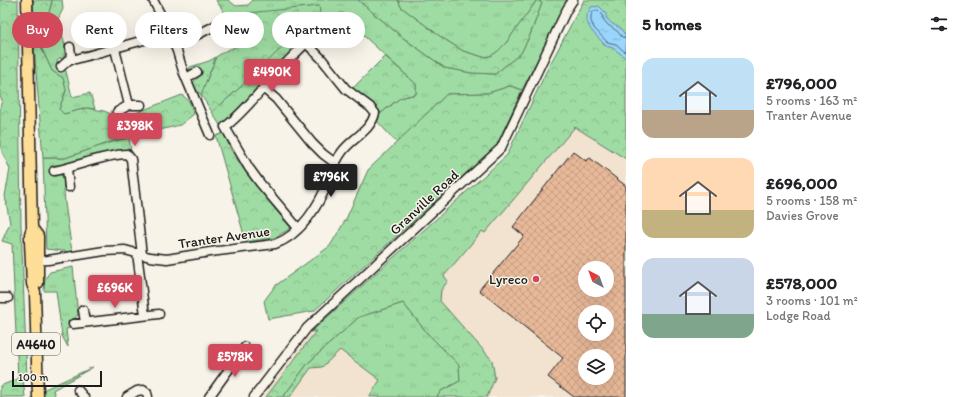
<!DOCTYPE html>
<html lang="en">
<head>
<meta charset="utf-8">
<style>
	:root { --surface:#fff; --page:#f2f2f2; --text:#202124; --muted:#757577; --accent:#d1495b }
	body { margin:0; font-family:Itim,sans-serif; background:var(--page); color:var(--text); height:100vh; display:flex; flex-direction:column; font-size:15px; white-space:nowrap }
	* { box-sizing:border-box; margin:0 }
	p { font-size:13px; color:var(--muted) }
	.icon { flex:none; width:22px; height:22px; fill:none; stroke:currentColor; stroke-width:2; stroke-linecap:round; stroke-linejoin:round }
	.map { position:relative; flex:1; overflow:hidden }
	.side { display:flex; flex-direction:column; background:var(--surface); width:340px }
	.side>* { flex:none }
	.hud { position:absolute; left:12px; top:12px; width:380px; height:36px; display:flex; gap:8px }
	.needle { width:26px; rotate:319deg }
	.buttons { position:absolute; left:578px; top:261px; display:grid; gap:8px }
	.buttons a { display:grid; place-items:center; width:36px; height:36px; border-radius:50%; background:var(--surface); box-shadow:0 4px 16px #0002; font-size:20px }
	.scale { position:absolute; left:12px; bottom:10px; width:90px; box-sizing:border-box; padding-left:4px; border:2px solid #1c1c1c; border-top:0; font-size:11px; line-height:14px; white-space:nowrap; color:#1c1c1c; -webkit-text-stroke:3px #f7f3e8; paint-order:stroke }
	.price { position:absolute; translate:-50% -34px; padding:0 9px; border-radius:4px; background:var(--accent); color:#fff; font-size:13px; line-height:26px; filter:drop-shadow(0 1px 2px #0008) }
	.price::after { content:''; position:absolute; left:50%; top:24px; width:12px; height:9px; margin-left:-6px; background:inherit; clip-path:polygon(0 0,100% 0,50% 100%) }
	.price.active { background:#222; color:#fff }
	ul { padding:0; list-style:none }
	li { display:flex; align-items:center; gap:12px; height:100px; padding:0 16px }
	li span { display:grid; place-items:center; flex:none; width:112px; height:80px; border-radius:12px; color:#555 }
	li>.icon { margin-inline-start:auto }
	span .icon { width:48px; height:48px; fill:#fffc; stroke-width:1 }
	li b { font-size:17px }
	h2 { display:flex; justify-content:space-between; align-items:center; height:48px; padding:0 16px; font-size:17px }
	.chip { padding:0 14px; border-radius:18px; background:var(--surface); box-shadow:0 4px 16px #0002; font-size:14px; line-height:36px }
	.chip.active { background:var(--accent); color:#fff }
	main { display:flex; flex:1; min-height:0 }
	.map>svg:first-child { display:block }
</style>
</head>
<body>
<main>
<div class="map">
<svg width="626" height="397" viewBox="0 0 626 397">
	<defs>
		<pattern id="grass-tufts" width="24" height="20" patternUnits="userSpaceOnUse"><rect width="24" height="20" fill="#9fdca3"/><path d="M3 7l-1-3M5 7V3M7 7l1-3M15 17l-1-3M17 17v-4M19 17l1-3" fill="none" stroke="#88bc8c"/></pattern>
		<pattern id="forest-crowns" width="20" height="18" patternUnits="userSpaceOnUse"><rect width="20" height="18" fill="#9fdca3"/><path d="M2 6a3 3 0 1 1 6 0M12 15a3 3 0 1 1 6 0" fill="none" stroke="#88bc8c"/></pattern>
		<pattern id="water-ripples" width="26" height="14" patternUnits="userSpaceOnUse"><rect width="26" height="14" fill="#9ad5fb"/><path d="M2 4q2-2 4 0t4 0M15 11q2-2 4 0t4 0" fill="none" stroke="#84b6d7"/></pattern>
		<pattern id="building-cross-hatch" width="8" height="8" patternUnits="userSpaceOnUse"><rect width="8" height="8" fill="#e8b999"/><path d="M0 0l8 8M0 8l8-8" fill="none" stroke="#c69e83"/></pattern>
	</defs>
	<rect width="100%" height="100%" fill="#f7f3e8"/>
	<filter id="ink" filterUnits="userSpaceOnUse"><feTurbulence type="fractalNoise" baseFrequency=".025" numOctaves="2"/><feDisplacementMap in="SourceGraphic" scale="8" xChannelSelector="R" yChannelSelector="G"/><feConvolveMatrix kernelMatrix="1 2 1 2 8 2 1 2 1" color-interpolation-filters="sRGB"/></filter>
	<g filter="url(#ink)">
		<path fill="#f2e2d0" fill-rule="evenodd" d="M575 127 626 159V397H262L311 332 441 290 448 281 444 277 482 230 485 233ZM585 268H607V290H585ZM585 312H607V334H585ZM585 356H607V378H585Z"/>
		<path fill="url(#grass-tufts)" stroke="#5e7c60" d="M52 0H62L63 9 58 19 65 46 64 58 59 59 57 61V67L61 70 66 71 72 97 90 93 95 109 87 108 64 114 59 109 66 91 63 78 52 71 41 47 34 46V37H46V25Z
			M216 0H228L236 6 248 5 253 0H358L402 37 445 68 472 73 495 74 521 53 530 35 542 3 538 0H567L562 12 522 90 510 86 488 93 447 94 397 143 376 120 381 113 400 98 416 94V84L364 36 343 13H340L329 25 240 111 221 127 212 112 235 92 320 11 247 29 246 39 240 45 220 5 218 4Z
			M398 0H537L506 43 498 51 491 56 483 57 463 51 441 37 401 7Z
			M216 57 201 95 191 84 201 75 200 70 196 68 188 70 190 67 209 61Z
			M129 138 131 151 111 153 62 165H54L51 167 50 171 61 175 63 177 65 203 72 252 46 249 43 158H65L111 142Z
			M73 267 78 315 70 322 71 328 66 329 68 347 62 336 56 291H44L45 279 50 272Z
			M403 303 428 334 459 365 460 381 441 391 437 397H369L380 380 340 350 322 367 311 368 290 397H283L308 363 359 317Z"/>
		<path fill="url(#forest-crowns)" stroke="#5e7c60" d="M0 0H18L21 225 27 377 23 378 25 397H0V386L18 379 12 244 2 241 10 223 5 196 10 169 2 152 0 144V107L2 100 0 96Z
			M33 0H52L46 25V37H34Z
			M358 0H398L401 7 441 37 463 51 483 57 491 56 498 51 506 43 537 0 542 3 530 35 521 53 495 74 472 73 445 68 402 37Z
			M584 0H626V159L575 127 485 233 482 231 444 276 448 281 441 290 440 301 492 360 495 378 487 397H437L441 391 460 381 459 365 428 334 403 303 359 317 308 363 283 397H266L316 331 311 332 507 155 546 72Z
			M319 6 320 12 235 92 212 112 201 95 216 57 225 51 240 45 246 39 247 29V13Z
			M34 46 41 47 52 71 63 78 66 90 59 109 64 114 87 108 104 111 116 116H128L182 95 189 101 194 114 180 125 111 142 65 158H43Z
			M385 56 416 84V94L400 98 381 113 374 105 352 89Z
			M510 86 522 90 497 145 314 311 268 319 264 301 275 286 330 246 346 219 368 170 447 94 488 93Z
			M224 133C226 138 228 144 231 150 248 178 270 203 291 228L274 238 246 242 216 136Z
			M93 367 53 390 55 397H43V390Z"/>
		<path fill="url(#water-ripples)" stroke="#688ba2" d="M599 6 606 13V17L611 23 620 28 626 36V58L613 48 606 46 591 30 587 22V15L591 7Z"/>
		<g fill="none" stroke-linecap="round" stroke-linejoin="round">
			<path stroke="#4e6675" stroke-width="1" d="M626 38 622 37 617 31 608 25 603 19 602 14 598 10 593 11 591 16V21L594 28 607 42 616 44 626 53"/>
		</g>
		<path fill="url(#building-cross-hatch)" stroke="#1c1c1c" fill-rule="evenodd" d="M573 151 586 161 590 158 626 186V397H574L548 377 563 358 479 290 524 236 513 227ZM585 268H607V290H585ZM585 312H607V334H585ZM585 356H607V378H585Z"/>
		<g fill="none" stroke-linecap="round" stroke-linejoin="round">
			<defs>
				<path id="minor" d="M153 0 166 25 177 51 183 71 210 135
					M174 44 193 37 226 20
					M70 47 71 54 70 59H76L169 33
					M115 49 129 105
					M61 67 70 59
					M186 78 197 72
					M263 88 276 99 312 143 323 154 335 163
					M117 112 129 105H141
					M67 169 69 187
					M54 171C79 166 102 155 127 154L131 159 142 255
					M298 228 260 183 249 168 225 127C243 113 257 95 272 78 290 58 308 41 327 23
					M137 253 145 315
					M33 261 48 260 104 251 125 250 150 257 167 259 210 252 275 244C301 235 319 205 329 180 333 170 335 161 342 152 352 138 371 131 375 113L370 107 346 89 321 58 306 43
					M0 298H8
					M83 310 85 322
					M73 324 159 314
					M78 390 84 397
					M127 397 137 391 143 390 147 393 148 397
					M209 397 245 347
					M254 397 307 328 501 148 567 9 573 0"/>
				<path id="major" d="M27 0 32 228 30 234V242L32 284 35 292 38 397
					M32 228 38 236V283"/>
			</defs>
			<use href="#minor" stroke="#1c1c1c" stroke-width="11"/>
			<use href="#major" stroke="#1c1c1c" stroke-width="13"/>
			<use href="#minor" stroke="#f7f3e8" stroke-width="8"/>
			<use href="#major" stroke="#fedd96" stroke-width="10"/>
		</g>
	</g>
	<circle fill="#d1495b" stroke="#f7f3e8" stroke-width="1.5" cx="536" cy="279" r="4"/>
	<g text-anchor="middle" stroke-width="3" stroke-linejoin="round" paint-order="stroke">
		<rect fill="#f7f3e8" stroke="#5e5c59" stroke-width="1" x="12" y="333" width="48" height="22" rx="3"/>
		<g font-size="13" font-weight="bold" fill="#1c1c1c">
			<text x="36" y="349">A4640</text>
		</g>
		<g font-size="14" fill="#1c1c1c" stroke="#f7f3e8">
			<text transform="translate(424 202) rotate(-43)" y="5">Granville Road</text>
			<text transform="translate(224 237) rotate(-8)" y="5">Tranter Avenue</text>
		</g>
		<g font-size="14" fill="#1c1c1c" stroke="#f7f3e8" text-anchor="end">
			<text x="528" y="284">Lyreco</text>
		</g>
	</g>
</svg>
<div class="buttons">
<a><svg class="needle" viewBox="-14 -14 28 28"><path d="M0-13l5 13h-10z" fill="#e53935"/><path d="M0 13l5-13h-10z" fill="#757577"/></svg></a>
<a><svg class="icon" aria-label="locate" viewBox="0 0 24 24"><circle cx="12" cy="12" r="6"/><path d="M12 2v4M12 18v4M2 12h4M18 12h4"/></svg></a>
<a><svg class="icon" aria-label="layers" viewBox="0 0 24 24"><path d="M12 4l9 5-9 5-9-5zM3 14l9 5 9-5"/></svg></a>
</div>
<div class="scale">100 m</div>
<b class="price" style="left:272px;top:93px">£490K</b>
<b class="price" style="left:135px;top:147px">£398K</b>
<b class="price active" style="left:331px;top:198px">£796K</b>
<b class="price" style="left:115px;top:309px">£696K</b>
<b class="price" style="left:235px;top:378px">£578K</b>
<div class="hud">
<a class="chip active">Buy</a>
<a class="chip">Rent</a>
<a class="chip">Filters</a>
<a class="chip">New</a>
<a class="chip">Apartment</a>
</div>
</div>
<section class="side">
<h2>5 homes<svg class="icon" aria-label="filters" viewBox="0 0 24 24"><path d="M4 7h16M4 17h16"/><circle cx="9" cy="7" r="2"/><circle cx="15" cy="17" r="2"/></svg></h2>
<ul>
<li><span style="background:linear-gradient(#bfe0f5 65%,#b9a48a 0)"><svg class="icon" aria-label="home" viewBox="0 0 24 24"><path d="M3 11l9-7 9 7M6 9v11h12V9"/></svg></span><div><b>£796,000</b><p>5 rooms · 163 m²</p><p>Tranter Avenue</p></div></li>
<li><span style="background:linear-gradient(#ffd9b3 65%,#c2b280 0)"><svg class="icon" aria-label="home" viewBox="0 0 24 24"><path d="M3 11l9-7 9 7M6 9v11h12V9"/></svg></span><div><b>£696,000</b><p>5 rooms · 158 m²</p><p>Davies Grove</p></div></li>
<li><span style="background:linear-gradient(#c9d6e8 70%,#7fa58c 0)"><svg class="icon" aria-label="home" viewBox="0 0 24 24"><path d="M3 11l9-7 9 7M6 9v11h12V9"/></svg></span><div><b>£578,000</b><p>3 rooms · 101 m²</p><p>Lodge Road</p></div></li>
</ul>
</section>
</main>
</body>
</html>
